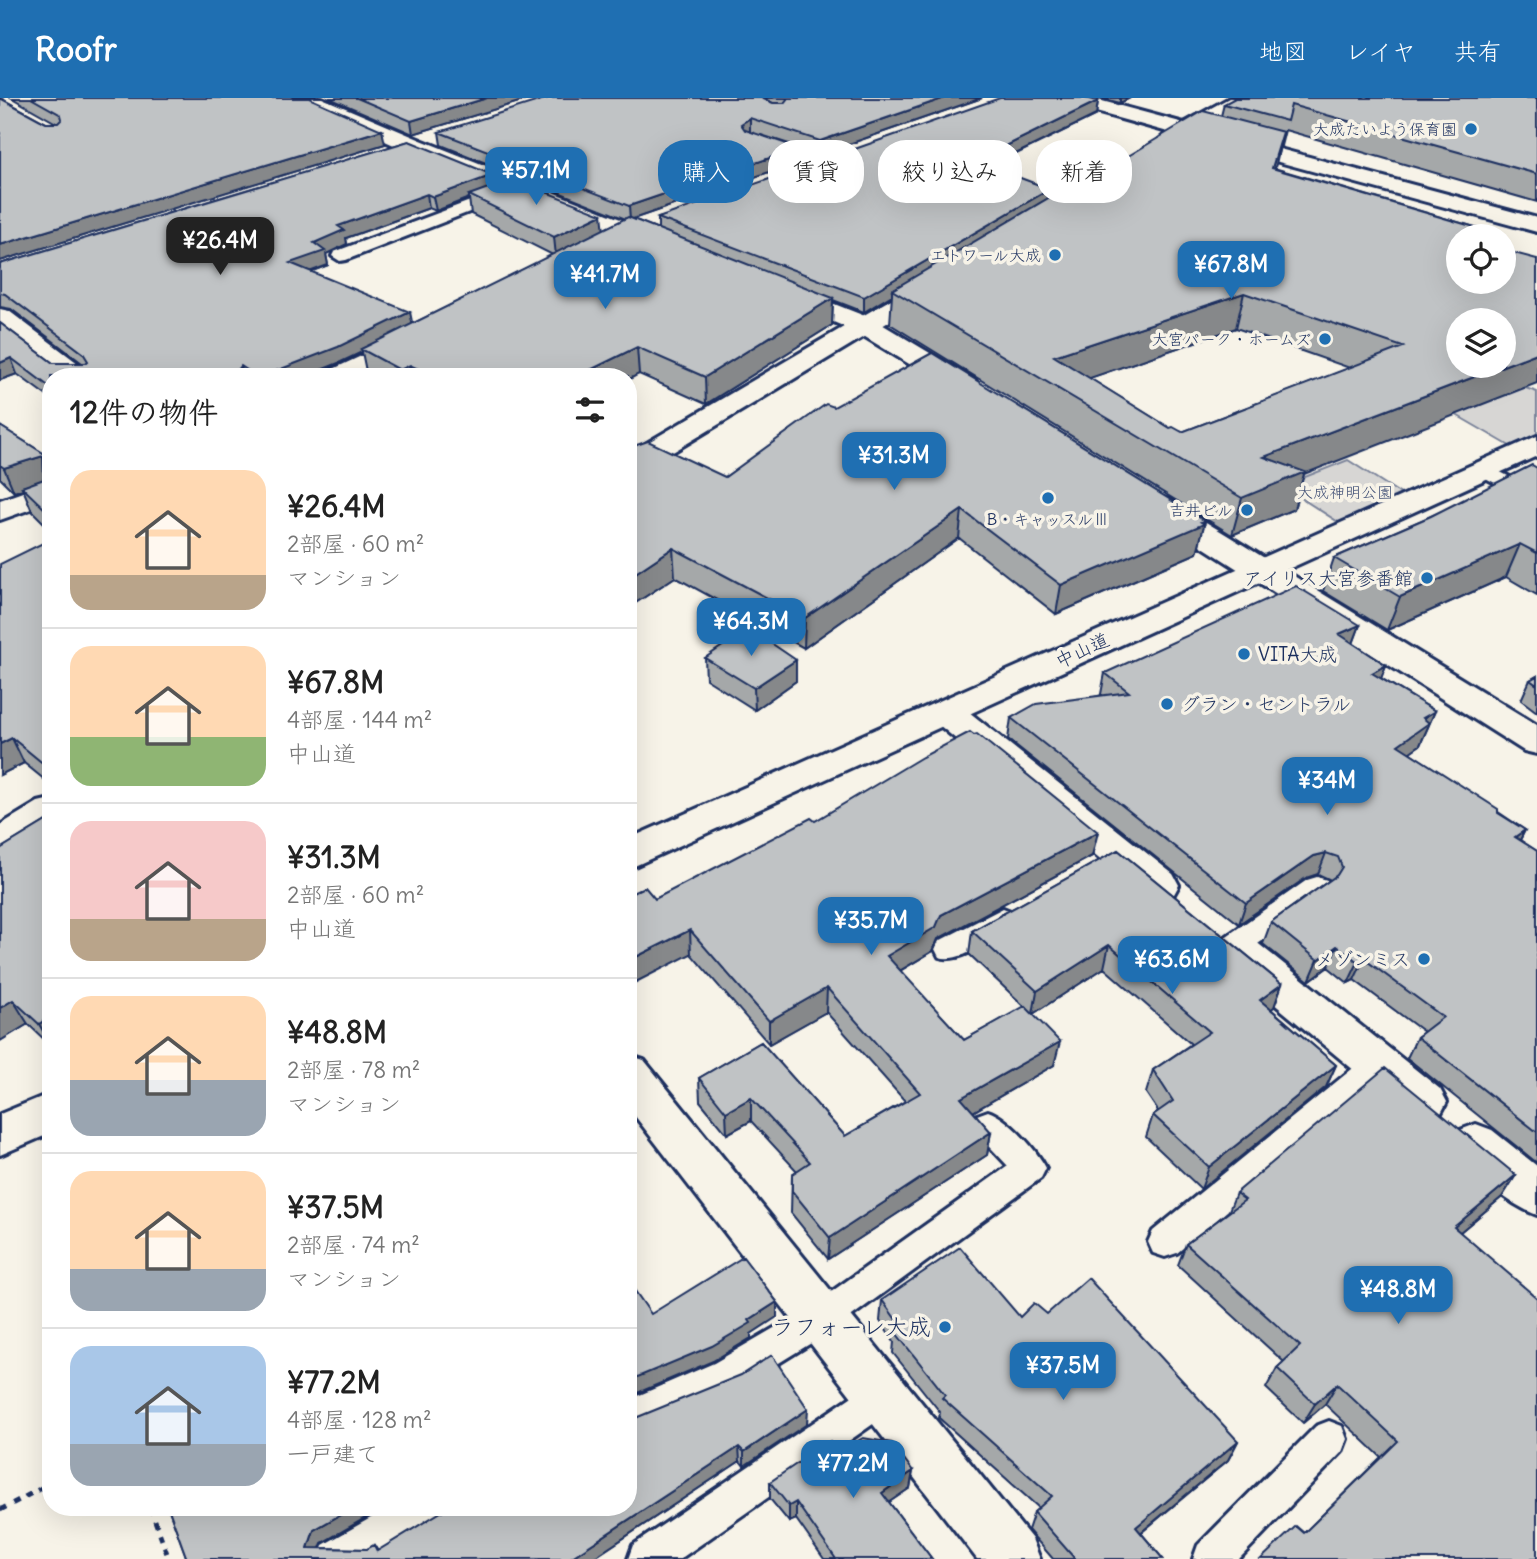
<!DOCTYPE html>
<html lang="ja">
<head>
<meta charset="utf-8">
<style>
	:root { --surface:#fff; --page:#f6f6f6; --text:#222; --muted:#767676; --line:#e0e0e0; --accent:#1f6fb2 }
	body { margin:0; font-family:Delius,"Klee One",sans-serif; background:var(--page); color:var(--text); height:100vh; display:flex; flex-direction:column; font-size:26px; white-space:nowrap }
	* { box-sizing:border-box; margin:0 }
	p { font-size:23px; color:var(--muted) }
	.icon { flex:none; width:38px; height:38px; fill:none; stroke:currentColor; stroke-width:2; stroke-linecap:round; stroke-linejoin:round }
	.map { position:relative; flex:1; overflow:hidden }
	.sheet { position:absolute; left:42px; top:270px; width:595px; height:1148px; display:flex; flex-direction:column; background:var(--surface); border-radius:28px; box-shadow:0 7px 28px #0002 }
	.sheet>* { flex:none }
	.banner { position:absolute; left:658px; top:42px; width:665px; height:63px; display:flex; gap:14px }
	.tools { position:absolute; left:1446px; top:126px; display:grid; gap:14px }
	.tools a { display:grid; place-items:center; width:70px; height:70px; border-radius:50%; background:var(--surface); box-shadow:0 7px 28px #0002; font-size:35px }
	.price { position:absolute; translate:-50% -60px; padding:0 16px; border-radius:14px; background:var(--accent); color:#fff; font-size:23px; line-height:46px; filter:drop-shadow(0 2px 4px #0008) }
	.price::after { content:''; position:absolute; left:50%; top:42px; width:21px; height:16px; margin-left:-10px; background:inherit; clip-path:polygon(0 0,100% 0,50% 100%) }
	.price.active { background:#222; color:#fff }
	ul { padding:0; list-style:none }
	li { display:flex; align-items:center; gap:21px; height:175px; padding:0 28px }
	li+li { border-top:2px solid var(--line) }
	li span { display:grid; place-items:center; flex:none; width:196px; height:140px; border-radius:21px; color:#555 }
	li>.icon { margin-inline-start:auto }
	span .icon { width:84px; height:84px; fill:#fffc; stroke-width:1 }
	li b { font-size:30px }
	h2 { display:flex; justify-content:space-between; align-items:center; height:84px; padding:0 28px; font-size:30px }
	.tag { padding:0 24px; border-radius:28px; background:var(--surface); box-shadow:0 7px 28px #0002; font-size:24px; line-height:63px }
	.tag.active { background:var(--accent); color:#fff }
	header { display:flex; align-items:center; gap:42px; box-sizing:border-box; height:98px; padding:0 35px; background:var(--accent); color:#fff }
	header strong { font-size:33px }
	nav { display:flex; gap:38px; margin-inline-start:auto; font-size:24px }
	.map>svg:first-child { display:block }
</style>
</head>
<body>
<header>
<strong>Roofr</strong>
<nav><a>地図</a><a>レイヤ</a><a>共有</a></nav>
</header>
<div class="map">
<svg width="1537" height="1461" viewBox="0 0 1537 1461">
	<rect width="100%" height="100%" fill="#f7f3e8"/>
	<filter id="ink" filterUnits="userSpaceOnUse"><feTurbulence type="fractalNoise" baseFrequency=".0143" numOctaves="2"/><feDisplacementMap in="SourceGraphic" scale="14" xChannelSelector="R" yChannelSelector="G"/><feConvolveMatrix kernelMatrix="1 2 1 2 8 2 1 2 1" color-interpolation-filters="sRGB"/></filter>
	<g filter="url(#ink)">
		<path fill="#d7d6d4" stroke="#798299" stroke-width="2" d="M1483 275 1537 294V341L1515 351 1439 307Z
			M1348 362 1407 400 1343 427 1282 388Z"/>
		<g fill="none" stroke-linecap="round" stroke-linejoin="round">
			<defs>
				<path id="service" d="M766 41 829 62 832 65 824 70 761 48 759 45 761 42Z
					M502 91 508 93 510 96 508 99 346 162 340 163 332 158 334 154Z
					M1483 365 1537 393V407L1476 375 1473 371 1476 367Z
					M1317 779 1327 782 1331 789 1327 796 1244 856 1234 859 1224 856 1220 848 1224 840 1307 782Z
					M1003 810 1013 814 1017 821 1013 828C993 840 962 866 939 859L935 851 939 843Z
					M1379 955 1390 958 1394 967 1390 976 1177 1155 1165 1159 1153 1155 1148 1144 1153 1133 1368 958Z
					M988 1013C1007 1019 1037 1052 1046 1070L1041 1080 834 1231 740 1289 628 1338V1302L714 1265 810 1209 1008 1068 977 1035 972 1026 977 1017Z
					M883 1281 896 1286 901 1298 896 1310 680 1461H628L633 1447 870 1286Z
					M1329 1323 1342 1328 1347 1341 1342 1354 1239 1461H1193L1198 1447 1316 1328Z
					M390 1409H457L451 1422 429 1428 374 1461H318L323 1447Z"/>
				<path id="minor" d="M295 0H322L421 42 671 141 674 146 671 151 662 153 653 151 405 52 298 4Z
					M786 187 875 222 975 282 979 288 975 294 965 296 955 294 857 234 777 200 773 195 777 190Z
					M0 211 9 213 87 272 91 278H60L0 232Z
					M411 235 420 237 424 243 420 249 362 278H327L331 272Z
					M51 384V404L0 422V402Z
					M1159 399 1170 402 1537 627V656L1524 653 1148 414 1144 408 1148 402Z
					M946 602 959 606 1173 776 1179 787 1173 798 1159 802 1145 798 933 622 928 614 933 606Z
					M1240 838 1255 843 1440 991 1447 1004 1440 1017 1424 1023 1408 1017 1225 865 1219 854 1225 843Z
					M628 957 644 962 1032 1441 1040 1461H977L628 1009Z
					M1476 1026 1492 1032 1537 1068V1117C1510 1107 1465 1072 1453 1046L1460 1032Z"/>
				<path id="tertiary" d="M1057 0H1091L1184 25 1229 0H1254L1251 4 1205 31 1537 120V134L1190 40 1178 47H1162L1159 42 1168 34 1060 4Z
					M936 177 945 180 949 185 945 190 638 375 628 378V356L927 180Z
					M51 701V732L14 755 0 759V727L38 704Z"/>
				<path id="trunk" d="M1537 338V358L628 771V741Z
					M51 995V1035L0 1057V1016Z"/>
			</defs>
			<use href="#service" stroke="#1b2f5e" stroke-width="6"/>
			<use href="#minor" stroke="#1b2f5e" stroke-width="6"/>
			<use href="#tertiary" stroke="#1b2f5e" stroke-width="6"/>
			<use href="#trunk" stroke="#1b2f5e" stroke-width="6"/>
			<path stroke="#1b2f5e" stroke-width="5" stroke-dasharray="7 7" stroke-linecap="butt" d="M150 1409 169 1461
				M0 1412 51 1385"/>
			<use href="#service" fill="#f7f3e8" fill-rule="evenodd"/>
			<use href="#minor" fill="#f7f3e8" fill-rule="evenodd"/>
			<use href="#tertiary" fill="#f7f3e8" fill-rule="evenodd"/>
			<use href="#trunk" fill="#f7f3e8" fill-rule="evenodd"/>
		</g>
		<path fill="#a5a8a9" stroke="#1b2f5e" stroke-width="2" fill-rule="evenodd" d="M0 0 46 25H56L12 0H309L385 46 0 163Z
			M329 0H532L413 36Z
			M762 0H982L820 56 761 37 799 50 798 64 633 121 658 131V120L1098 3 1096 17 986 71 1050 91 1049 100 1085 84 1221 18 1224 6 1537 0V104L1285 32 1281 48H1280L1274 70 1485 132 1483 138H1458V184L1304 376 1294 411 1232 437 890 226 892 197 864 214 833 202 832 227 706 306 639 276 628 278H367L362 254 341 264 306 278H51V301L17 276 0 282V225L53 265H82L11 211 0 209V166L409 43 495 88 603 132 626 121 441 47 439 34 773 5ZM469 100 471 116 553 157 412 226 310 174 328 167 326 156 347 146 346 140 429 110 436 113ZM1236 230 1350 270 1182 334 1170 330 1089 280Z
			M1101 0H1130L1120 5Z
			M834 309 1205 423 1197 455 1056 516 959 440 804 550 675 479 628 510 725 379Z
			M0 328 51 360V432L32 413 23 391 14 394 0 380Z
			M1537 370V497L1506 479 1387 532 1323 493 1334 460 1431 418Z
			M51 441V687L24 665 0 677Z
			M1360 527 1353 546 1386 567 1381 580 1435 613 1420 647 1409 654 1525 732 1520 742 1537 753V1065L1407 960 1417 939 1424 934 1354 882 1348 885 1328 869 1309 883 1263 846 1271 824 1330 782 1329 781 1318 776 1306 780 1239 826 1008 641 1011 620 1102 597 1101 596 1105 575Z
			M705 560 796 562V583L755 612 706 581Z
			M1537 578V614L1521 602 1530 582Z
			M51 720V948L28 926 0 943V751Z
			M815 723 1092 758 938 841 933 853 900 873 964 942 1025 909 969 856 972 833 1118 752 1282 886 1274 909 1271 911 1336 967 1326 989 1201 1091 1146 1039 1153 1017 1158 1013 1146 995 1153 972 1191 946 1104 870 1033 916 1054 967 973 1014 991 1034 987 1057 828 1161 791 1115 792 1076 797 1073 751 1023 727 1036 700 1003 699 980 761 944 845 1038 905 1003 826 914 769 946 691 856 655 801Z
			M1516 1077 1502 1099 1460 1134 1537 1461 1304 1435 1381 1359 1325 1306 1303 1325 1266 1290 1277 1270 1284 1264 1178 1167 1186 1146 1228 1115 1236 1095Z
			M882 1202 1020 1219 1047 1216 1238 1343 1228 1362 1141 1435 1163 1461H1053L1028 1432 1034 1414 1039 1410 939 1320 940 1314 893 1255 894 1244 880 1223Z
			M628 1323 807 1326 744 1368 740 1363 592 1461H187L168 1409H361L365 1420 322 1445 320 1450 367 1451 374 1447 378 1453 628 1409Z
			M838 1354 913 1373 910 1390 889 1404 932 1461H824L796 1421 789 1424 770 1401V1384Z"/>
		<path fill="#86888a" stroke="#1b2f5e" stroke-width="2" d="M487 0H532L413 36 411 23Z
			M945 0H982L820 56V43Z
			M1120 0H1130L1120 5Z
			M1098 3 1096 17 964 81 965 68Z
			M750 20V34L741 39V26Z
			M382 32 385 46 0 163V147Z
			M1283 34 1276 66 1265 102 1272 70Z
			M799 50 798 64 630 122 629 108Z
			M493 77 495 91 469 97V100L436 113 433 99Z
			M1050 91 1048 105 892 192V197L864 214V199Z
			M427 96 429 110 346 140 347 146 326 156 328 167 293 180 290 165 338 128Z
			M602 116 604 134 556 158 554 139Z
			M1244 195 1236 230 1058 291 1054 258Z
			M833 200 832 227 706 306 705 279Z
			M410 214 413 229 361 251 362 254 341 264 306 278H263Z
			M637 249 639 276 628 282V278H578Z
			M1537 255V285L1304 376 1294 411 1232 437 1242 400 1264 359Z
			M11 260 17 276 0 282V265Z
			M410 267 412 278H401L400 272Z
			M241 268 244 278H233Z
			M43 358 51 382 22 389 23 391 14 394 4 370Z
			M962 412 959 440 804 550 805 520Z
			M1205 423 1197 455 1056 516 1061 487Z
			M1520 446 1506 479 1387 532 1400 499Z
			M673 450 675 479 628 510V480Z
			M1360 527 1352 548 1339 536Z
			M796 562V583L755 612 754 590Z
			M1386 567 1378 589 1372 575Z
			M1435 613 1420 647 1389 669 1398 647 1423 620Z
			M12 640 24 665 0 677V646Z
			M1525 732 1514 754 1515 739Z
			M1098 734 1092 758 938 841 933 853 884 882 887 858 941 817Z
			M1326 755 1318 776 1306 780 1239 826 1246 805 1314 758Z
			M690 832 691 856 628 888V863Z
			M1109 847 1104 870 1033 916 1037 893Z
			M1337 848 1328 869 1309 883 1318 862Z
			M1364 861 1354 882 1348 885 1358 864Z
			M1282 886 1274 909 1252 925 1260 902Z
			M827 890 826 914 769 946V923Z
			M13 902 28 926 0 943V910Z
			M51 918V947L39 926Z
			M1060 944 1054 967 957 1023 961 1000Z
			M1336 967 1326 989 1201 1091 1209 1069Z
			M751 1000V1023L727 1036 726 1014Z
			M991 1034 987 1057 828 1161 830 1140Z
			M1516 1077 1502 1099 1441 1150 1454 1129Z
			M777 1204V1219L751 1236V1240L713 1263 628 1299V1283L749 1222Z
			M1337 1286 1325 1306 1303 1325 1315 1306Z
			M808 1311 807 1326 744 1368V1354Z
			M1238 1343 1228 1362 1127 1446 1136 1429Z
			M739 1349 740 1363 592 1461H569Z
			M913 1373 910 1390 879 1411 882 1395Z
			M796 1404V1421L789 1424V1408Z
			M354 1409H361L365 1420 322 1445 316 1461 308 1450 314 1432Z"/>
		<path fill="#c0c3c5" stroke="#1b2f5e" stroke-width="2" fill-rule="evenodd" d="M0 0 46 25H58L62 21 61 17 31 0H309L382 32 0 147Z
			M357 0H487L411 23Z
			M548 0H761L773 5H784L788 0H945L820 43 750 20 741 26 745 32 799 50 629 108 439 34Z
			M1000 0H1085L1098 3 965 68 999 72 1050 91 864 199 658 120Z
			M1235 0H1537V76L1291 7 1287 23 1224 6Z
			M1203 13 1283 34 1272 70 1485 132 1478 138H1458V184H1503V152L1537 161V255L1264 359 1305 374 1242 400 892 192 1079 82 1085 84ZM1244 195 1403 249 1182 334 1173 329 1170 330 1054 258ZM1458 222H1503V268H1458Z
			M409 43 493 77 433 99 427 96 338 128 344 132 314 145 325 153 290 165 410 214 338 249 263 278H256L241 268 233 278H51V290L11 260 0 265V225L53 265H86L88 263 83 255 5 196 0 195V166Z
			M513 81 602 116 554 139 469 97Z
			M628 119 833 200 705 279 637 249 578 278H433L410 267 400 272 361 251Z
			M932 255 1205 423 1201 424 1204 426 1061 487 962 412 805 520 673 450 628 480V350L648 343 725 379 826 306 834 309Z
			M0 328 51 360V417L22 389 44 381 43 358 4 370 0 367Z
			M1532 367 1537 370V455L1520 446 1400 499 1334 460 1431 418Z
			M51 441V672L12 640 0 646V466Z
			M1296 488 1360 527 1339 536 1386 567 1372 575 1435 613 1423 620 1429 625 1398 647 1498 711V715L1525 732 1515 739 1537 753V1034L1417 939 1443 919 1364 861 1358 864 1337 848 1318 862 1271 824 1337 777 1342 769 1338 759 1326 755 1314 758 1246 805 1011 620 1036 606 1129 594 1105 575Z
			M749 530 796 562 754 590 705 560Z
			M1537 578V587L1530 582Z
			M970 634 974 637 977 636 1098 734 941 817 936 829 887 858 964 942 1025 908 1060 944 961 1000 991 1034 830 1140 792 1093V1076L810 1064 751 1000 726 1014 699 980 761 944 845 1038 920 995 827 890 769 923 690 832 628 863V797L645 789 655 801 811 720 815 723 922 659Z
			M51 720V918L39 926 13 902 0 910V751Z
			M1118 752 1282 886 1260 902 1336 967 1209 1069 1153 1017 1173 1003 1153 972 1210 934 1109 847 1037 893 972 833Z
			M1385 970 1516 1077 1454 1129 1537 1200V1461H1261L1296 1428 1304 1435 1398 1343 1337 1286 1315 1306 1277 1270 1300 1248 1186 1146 1245 1102 1236 1095Z
			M960 1149 1020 1219 1034 1205 1047 1216 1088 1180 1238 1343 1136 1429 1163 1461H1075L1034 1414 1052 1398 942 1300 945 1297 896 1235 902 1230 882 1202Z
			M743 1159 777 1204 749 1222 751 1225 712 1248 628 1283V1183L651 1216Z
			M772 1257 808 1311 744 1354 739 1349 569 1461H187L168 1409H354L314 1432 308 1450 367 1451 374 1447 377 1453 449 1409H628V1323L741 1277Z
			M863 1340 892 1345 913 1373 882 1395 932 1461H836L796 1404 789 1408 770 1384 830 1343 838 1354Z"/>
	</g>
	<g fill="#1f6fb2" stroke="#f7f3e8" stroke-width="2.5">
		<circle cx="1471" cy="31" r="7"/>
		<circle cx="1055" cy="157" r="7"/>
		<circle cx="1325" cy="241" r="7"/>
		<circle cx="1048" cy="400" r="7"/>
		<circle cx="1247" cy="412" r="7"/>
		<circle cx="1427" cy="480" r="7"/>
		<circle cx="1244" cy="556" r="7"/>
		<circle cx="1167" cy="606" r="7"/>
		<circle cx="1424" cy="861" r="7"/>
		<circle cx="945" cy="1229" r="7"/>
	</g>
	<g text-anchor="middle" stroke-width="7" stroke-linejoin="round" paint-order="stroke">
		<g font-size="16" fill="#1b2f5e" stroke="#f7f3e8" text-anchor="end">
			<text x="1457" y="37">大成たいよう保育園</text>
			<text x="1041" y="163">エトワール大成</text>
			<text x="1311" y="247">大宮パーク・ホームズ</text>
			<text x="1233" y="418">吉井ビル</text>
			<text x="1048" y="427" text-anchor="middle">B・キャッスルⅢ</text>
		</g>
		<g font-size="16" fill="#415076" stroke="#f7f3e8">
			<text x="1345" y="400">大成神明公園</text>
		</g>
		<g font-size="19" fill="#1b2f5e" stroke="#f7f3e8" text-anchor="end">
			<text x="1413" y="487">アイリス大宮参番館</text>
			<text x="1258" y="563" text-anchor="start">VITA大成</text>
			<text x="1181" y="613" text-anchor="start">グラン・セントラル</text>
			<text x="1410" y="868">メゾンミス</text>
		</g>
		<g font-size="19" fill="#1b2f5e" stroke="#f7f3e8">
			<text transform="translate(1082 552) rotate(-25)" y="7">中山道</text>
		</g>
		<g font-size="23" fill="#1b2f5e" stroke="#f7f3e8" text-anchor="end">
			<text x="931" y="1237">ラフォーレ大成</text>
		</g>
	</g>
</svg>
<div class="tools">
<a><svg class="icon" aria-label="locate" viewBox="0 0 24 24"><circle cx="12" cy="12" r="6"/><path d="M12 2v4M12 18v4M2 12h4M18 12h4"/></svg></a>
<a><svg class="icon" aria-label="layers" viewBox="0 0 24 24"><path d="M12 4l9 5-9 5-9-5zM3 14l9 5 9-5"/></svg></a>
</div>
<b class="price" style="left:536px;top:109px">¥57.1M</b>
<b class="price active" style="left:220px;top:179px">¥26.4M</b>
<b class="price" style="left:1231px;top:203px">¥67.8M</b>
<b class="price" style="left:605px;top:213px">¥41.7M</b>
<b class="price" style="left:894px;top:394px">¥31.3M</b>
<b class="price" style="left:751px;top:560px">¥64.3M</b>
<b class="price" style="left:1327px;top:719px">¥34M</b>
<b class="price" style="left:871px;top:859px">¥35.7M</b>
<b class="price" style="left:1172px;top:898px">¥63.6M</b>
<b class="price" style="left:1398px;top:1228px">¥48.8M</b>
<b class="price" style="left:1063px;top:1304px">¥37.5M</b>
<b class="price" style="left:853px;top:1402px">¥77.2M</b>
<div class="banner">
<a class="tag active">購入</a>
<a class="tag">賃貸</a>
<a class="tag">絞り込み</a>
<a class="tag">新着</a>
</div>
<section class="sheet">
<h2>12件の物件<svg class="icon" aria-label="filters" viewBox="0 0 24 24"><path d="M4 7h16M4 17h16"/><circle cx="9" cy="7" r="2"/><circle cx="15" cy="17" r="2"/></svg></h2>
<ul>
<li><span style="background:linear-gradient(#ffd9b3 75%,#b9a48a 0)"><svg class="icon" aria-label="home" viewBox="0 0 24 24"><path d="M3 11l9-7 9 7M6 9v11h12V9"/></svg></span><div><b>¥26.4M</b><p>2部屋 · 60 m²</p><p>マンション</p></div></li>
<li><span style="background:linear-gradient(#ffd9b3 65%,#8fb573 0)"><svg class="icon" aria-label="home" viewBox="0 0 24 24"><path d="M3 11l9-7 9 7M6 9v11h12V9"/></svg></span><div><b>¥67.8M</b><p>4部屋 · 144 m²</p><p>中山道</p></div></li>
<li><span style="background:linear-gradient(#f6c9c9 70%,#b9a48a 0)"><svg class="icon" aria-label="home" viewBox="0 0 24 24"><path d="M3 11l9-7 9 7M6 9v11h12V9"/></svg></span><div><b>¥31.3M</b><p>2部屋 · 60 m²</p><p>中山道</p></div></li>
<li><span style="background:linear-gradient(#ffd9b3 60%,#9aa5b1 0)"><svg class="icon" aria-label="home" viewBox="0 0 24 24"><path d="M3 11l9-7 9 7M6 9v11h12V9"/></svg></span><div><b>¥48.8M</b><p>2部屋 · 78 m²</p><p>マンション</p></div></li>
<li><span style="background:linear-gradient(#ffd9b3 70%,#9aa5b1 0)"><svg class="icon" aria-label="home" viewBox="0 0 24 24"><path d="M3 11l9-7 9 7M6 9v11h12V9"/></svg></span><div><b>¥37.5M</b><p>2部屋 · 74 m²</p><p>マンション</p></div></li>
<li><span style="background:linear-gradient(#a9c7e8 70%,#9aa5b1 0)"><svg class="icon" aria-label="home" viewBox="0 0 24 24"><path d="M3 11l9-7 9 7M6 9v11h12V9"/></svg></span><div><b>¥77.2M</b><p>4部屋 · 128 m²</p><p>一戸建て</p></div></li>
</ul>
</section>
</div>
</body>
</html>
